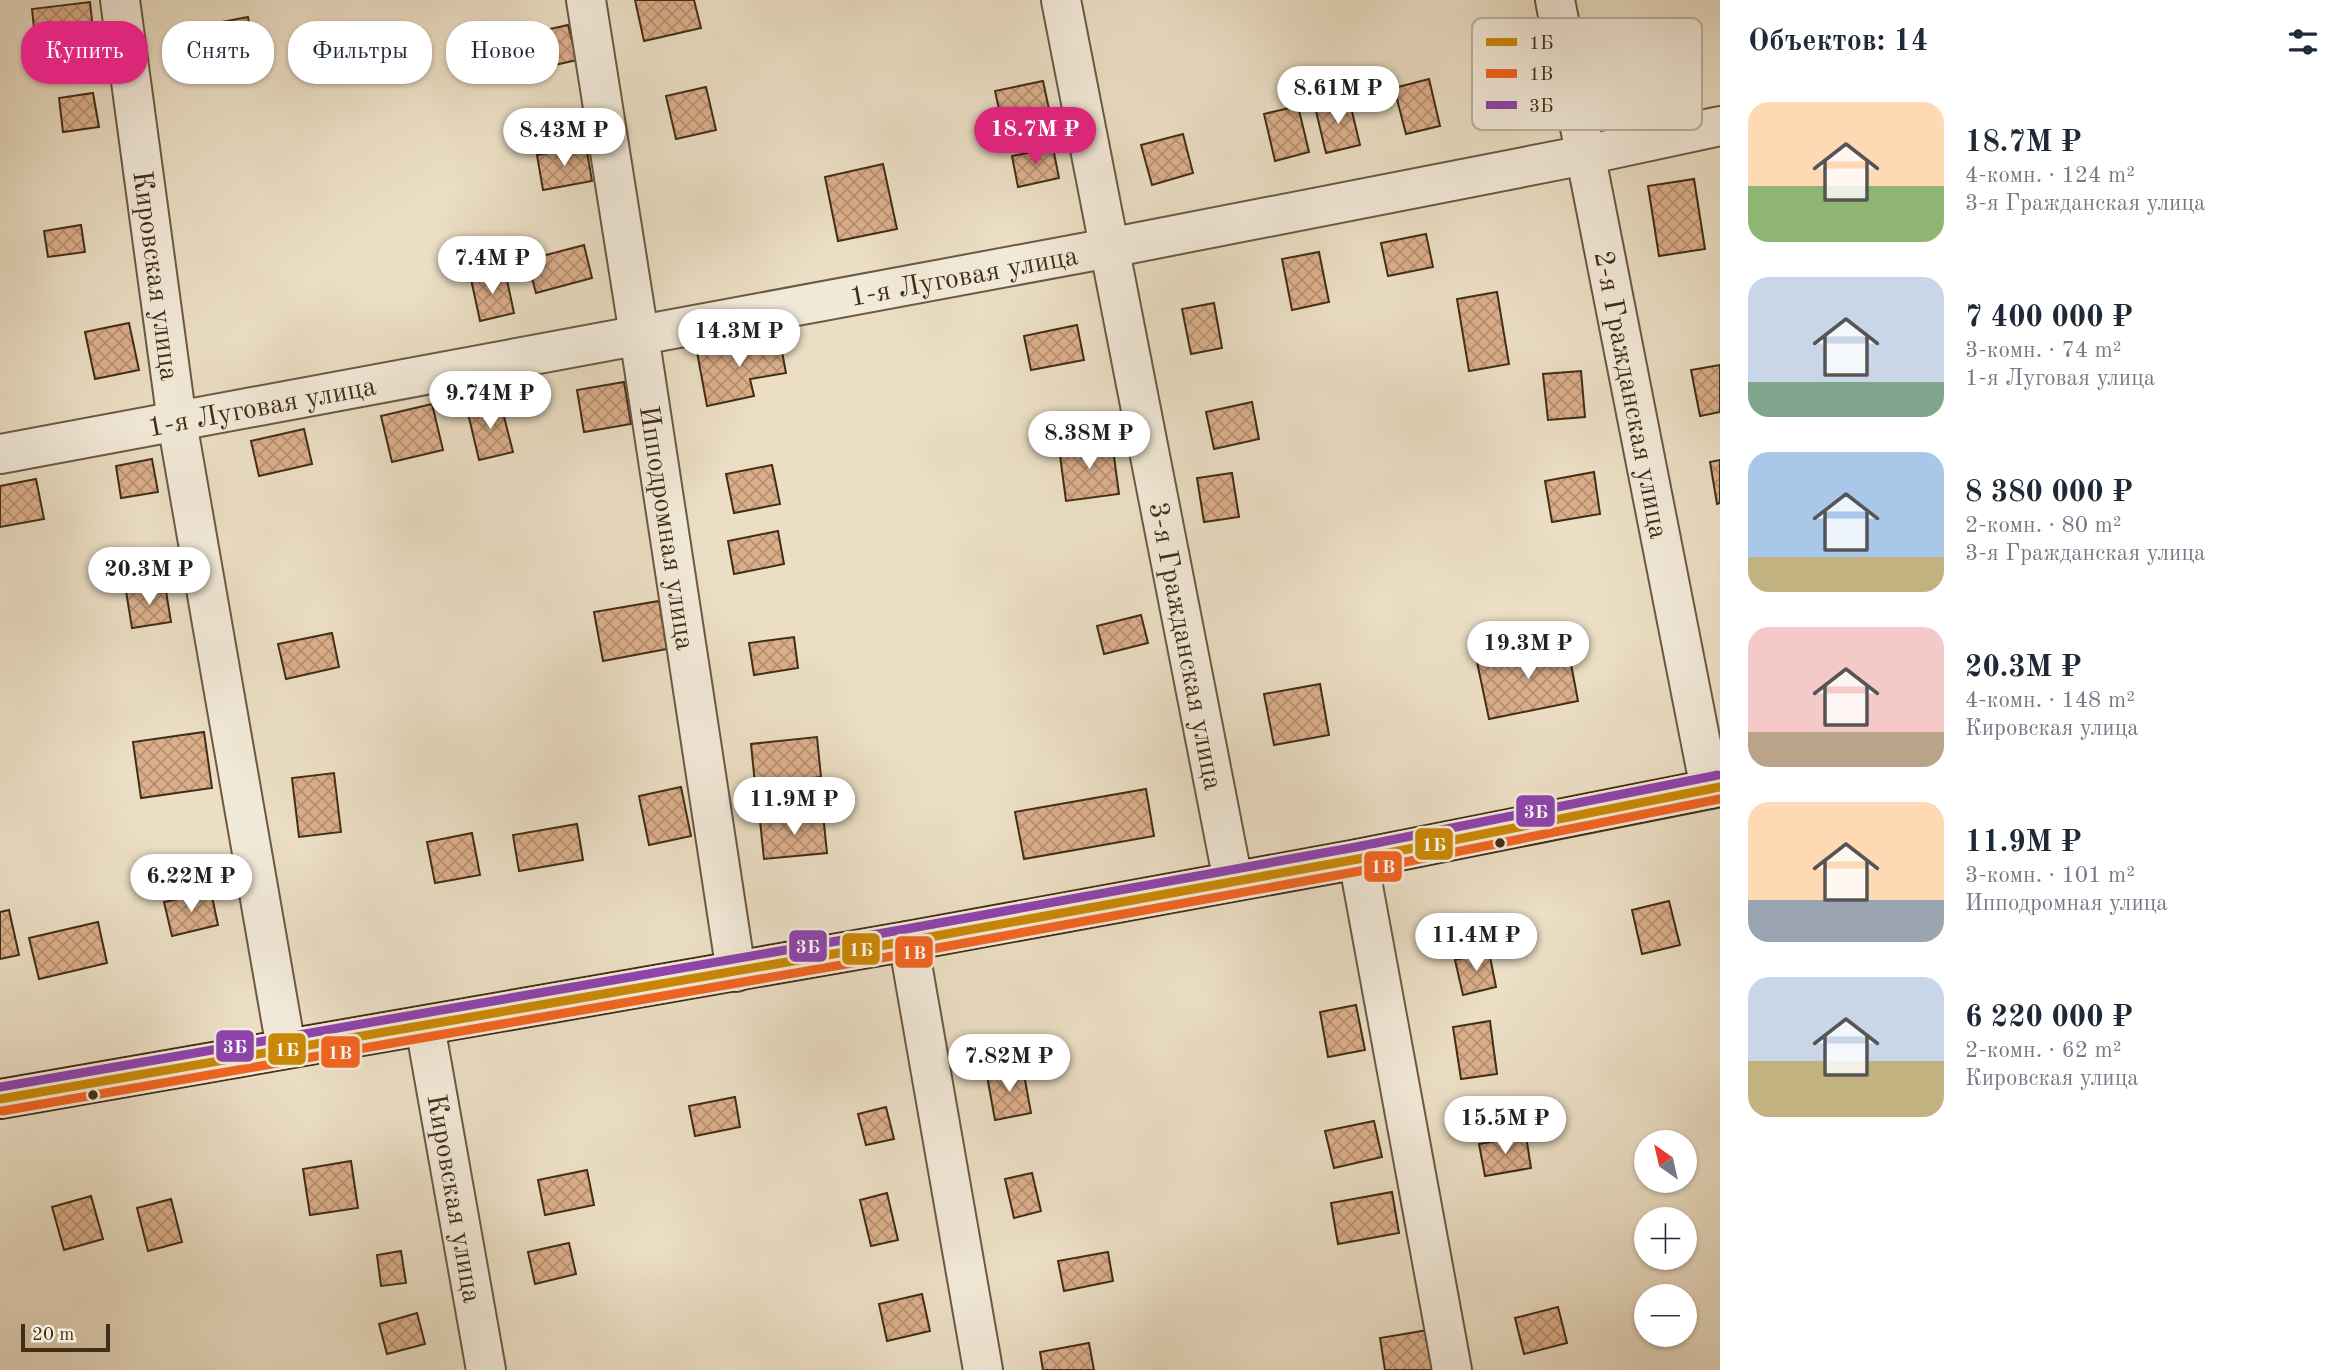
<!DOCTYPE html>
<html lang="ru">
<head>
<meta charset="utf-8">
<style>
	:root { --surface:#fff; --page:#f2f2f3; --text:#1f2937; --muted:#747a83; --accent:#db2777 }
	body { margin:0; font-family:"Old Standard TT",serif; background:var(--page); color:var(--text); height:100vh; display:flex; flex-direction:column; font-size:26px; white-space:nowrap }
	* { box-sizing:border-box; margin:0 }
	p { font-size:23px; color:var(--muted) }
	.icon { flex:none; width:38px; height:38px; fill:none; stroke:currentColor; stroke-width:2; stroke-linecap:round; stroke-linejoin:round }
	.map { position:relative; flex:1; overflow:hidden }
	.side { display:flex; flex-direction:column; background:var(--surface); width:630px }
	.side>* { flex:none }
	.hud { position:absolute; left:21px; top:21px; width:665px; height:63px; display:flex; gap:14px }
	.needle { width:46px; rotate:326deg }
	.fabs { position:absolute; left:1634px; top:1130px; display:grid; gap:14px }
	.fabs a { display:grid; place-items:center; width:63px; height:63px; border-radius:50%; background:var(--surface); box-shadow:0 2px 5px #0004; font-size:35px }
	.scale { position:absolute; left:21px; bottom:18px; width:89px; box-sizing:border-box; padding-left:7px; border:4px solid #422d17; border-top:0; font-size:19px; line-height:24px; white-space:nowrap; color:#422d17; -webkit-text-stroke:5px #f2ead9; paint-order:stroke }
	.price { position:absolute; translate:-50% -60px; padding:0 16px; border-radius:24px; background:#fff; color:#222; font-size:23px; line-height:46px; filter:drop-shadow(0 2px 4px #0008) }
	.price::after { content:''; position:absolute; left:50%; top:42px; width:21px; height:16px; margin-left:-10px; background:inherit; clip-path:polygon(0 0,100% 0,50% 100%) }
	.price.active { background:var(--accent); color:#fff }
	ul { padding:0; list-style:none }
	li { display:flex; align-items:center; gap:21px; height:175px; padding:0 28px }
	li span { display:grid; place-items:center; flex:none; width:196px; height:140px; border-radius:21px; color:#555 }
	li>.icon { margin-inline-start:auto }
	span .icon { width:84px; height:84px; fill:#fffc; stroke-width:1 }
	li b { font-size:30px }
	h2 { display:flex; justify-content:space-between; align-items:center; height:84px; padding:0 28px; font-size:30px }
	.tag { padding:0 24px; border-radius:28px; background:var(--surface); box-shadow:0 2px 5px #0004; font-size:24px; line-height:63px }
	.tag.active { background:var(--accent); color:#fff }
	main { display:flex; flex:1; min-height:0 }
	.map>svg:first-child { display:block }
</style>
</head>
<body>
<main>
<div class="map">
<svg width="1720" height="1370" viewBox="0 0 1720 1370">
	<defs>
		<pattern id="building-cross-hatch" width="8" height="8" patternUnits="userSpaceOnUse" patternTransform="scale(1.75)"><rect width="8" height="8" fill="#dcaf8b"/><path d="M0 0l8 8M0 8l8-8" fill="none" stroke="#b48f71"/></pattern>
	</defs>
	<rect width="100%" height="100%" fill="#ebdec4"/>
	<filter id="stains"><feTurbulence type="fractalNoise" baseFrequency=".00286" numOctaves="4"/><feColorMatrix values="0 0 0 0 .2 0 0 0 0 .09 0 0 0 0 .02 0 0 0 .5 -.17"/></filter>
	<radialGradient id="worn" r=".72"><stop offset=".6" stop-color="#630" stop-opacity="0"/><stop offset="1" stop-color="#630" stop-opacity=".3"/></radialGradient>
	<path fill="url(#building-cross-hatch)" stroke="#422d17" stroke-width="2" d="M635 0H694L701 28 644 41Z
		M90 2 96 59 38 66 32 9Z
		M248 17 255 57 208 66 201 26Z
		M568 25 577 60 537 69 528 34Z
		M1429 79 1440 126 1406 134 1394 88Z
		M1043 81 1050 114 1002 123 995 91Z
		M706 87 716 130 676 139 666 96Z
		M93 93 99 127 63 132 59 98Z
		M1349 99 1360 145 1326 153 1315 107Z
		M1298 106 1309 152 1275 161 1264 114Z
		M1183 134 1193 173 1152 185 1141 145Z
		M586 146 592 181 543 190 537 155Z
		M1053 148 1059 178 1018 187 1012 156Z
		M883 164 897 229 838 241 825 177Z
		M1694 179 1705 249 1659 256 1648 186Z
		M81 225 85 252 48 257 44 231Z
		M1426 234 1433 267 1388 276 1381 243Z
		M584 245 592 278 536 293 527 260Z
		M1319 252 1329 302 1292 310 1282 259Z
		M505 271 514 313 480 321 471 279Z
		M1497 292 1509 364 1469 371 1457 299Z
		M1214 303 1222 348 1191 354 1182 309Z
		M129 323 139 370 95 379 85 332Z
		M1077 325 1084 360 1031 370 1024 336Z
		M779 336 786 373 750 379 754 396 707 406 697 352Z
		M1720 365V412L1700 416 1691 370Z
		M1581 371 1585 417 1548 420 1543 374Z
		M624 382 631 424 584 432 577 390Z
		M500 401 513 452 479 460 467 409Z
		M1252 402 1259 439 1214 449 1206 412Z
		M432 404 443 450 392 462 381 416Z
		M304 429 312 464 259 476 251 441Z
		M1112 442 1119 494 1066 501 1059 448Z
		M152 459 158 492 121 498 116 466Z
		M1720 460V503L1717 504 1710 462Z
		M772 465 780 504 734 513 726 474Z
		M1594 472 1600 514 1552 522 1545 481Z
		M1232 473 1239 517 1204 522 1197 478Z
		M36 479 44 519 0 527V486Z
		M778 531 784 564 734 574 728 541Z
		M165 585 171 622 132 628 126 591Z
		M659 601 667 649 603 661 594 612Z
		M1141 615 1148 643 1104 654 1097 626Z
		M332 633 339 667 286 679 278 644Z
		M794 637 798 668 754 675 749 643Z
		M1567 643 1578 701 1489 719 1477 662Z
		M1320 684 1329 735 1274 745 1264 694Z
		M204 732 212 788 141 798 133 742Z
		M817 737 821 777 755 784 751 744Z
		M334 773 341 832 299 837 292 778Z
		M681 787 691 836 649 845 639 796Z
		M1146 789 1154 836 1024 859 1015 812Z
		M823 814 827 853 764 859 760 821Z
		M577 824 583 860 519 871 513 835Z
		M472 833 480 875 435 883 427 842Z
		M211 892 218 925 172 936 164 902Z
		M1669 901 1680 945 1642 954 1632 910Z
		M9 910 19 955 0 959V912Z
		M98 922 107 963 39 979 29 938Z
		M1489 952 1496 987 1463 995 1455 960Z
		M1356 1005 1365 1050 1328 1057 1320 1012Z
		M1490 1021 1497 1074 1461 1079 1453 1027Z
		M1023 1069 1031 1113 995 1120 987 1076Z
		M735 1097 740 1127 695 1136 689 1106Z
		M886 1107 894 1139 866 1145 858 1114Z
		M1374 1121 1382 1157 1334 1168 1325 1131Z
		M1526 1136 1531 1168 1485 1176 1479 1144Z
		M351 1161 358 1208 310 1215 303 1169Z
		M587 1170 594 1205 545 1215 538 1180Z
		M1032 1173 1041 1211 1014 1218 1005 1179Z
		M1392 1192 1399 1233 1338 1244 1331 1203Z
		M887 1193 898 1240 871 1246 860 1200Z
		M91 1196 103 1239 64 1250 52 1207Z
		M171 1199 182 1242 148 1251 137 1208Z
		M569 1243 576 1274 535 1284 528 1252Z
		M401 1251 406 1283 381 1286 377 1255Z
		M1108 1252 1113 1281 1064 1291 1058 1261Z
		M922 1294 930 1331 887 1341 879 1304Z
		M1558 1307 1567 1343 1524 1354 1515 1318Z
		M417 1313 425 1344 387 1354 379 1324Z
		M1434 1329 1440 1370H1385L1380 1338Z
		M1089 1343 1094 1370H1043L1040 1352Z"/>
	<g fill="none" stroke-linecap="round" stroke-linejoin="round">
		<defs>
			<g id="minor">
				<path id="s1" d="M120 0 177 422 286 1048"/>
				<path id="s2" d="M586 0 639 335 736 972"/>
				<path id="s3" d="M1061 0 1233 881"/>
				<path id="s4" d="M1555 0 1710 789"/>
				<path id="s5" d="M0 454 1109 248 1585 155 1720 126"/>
				<path d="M1358 859 1452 1370"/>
				<path d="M908 941 983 1370"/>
				<path id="s6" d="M425 1026 486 1370"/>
			</g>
			<path id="major" d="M0 1099 908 941 1358 859 1720 787"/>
		</defs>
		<use href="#minor" stroke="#6c5942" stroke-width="42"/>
		<use href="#major" stroke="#422d17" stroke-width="42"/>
		<use href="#minor" stroke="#f2ead9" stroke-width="38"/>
		<use href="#major" stroke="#e6bf82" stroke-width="38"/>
		<defs>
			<path id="bus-1" d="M0 1099 908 941 1358 859 1720 787"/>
			<path id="bus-2" d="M2 1111 910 953 1360 871 1720 799"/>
			<path id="bus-3" d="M0 1087 906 929 1356 847 1718 775"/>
		</defs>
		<use href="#bus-1" stroke="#f2ead9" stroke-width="14"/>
		<use href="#bus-2" stroke="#f2ead9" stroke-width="14"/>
		<use href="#bus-3" stroke="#f2ead9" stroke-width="14"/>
		<use href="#bus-1" stroke="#ca8806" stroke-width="9"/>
		<use href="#bus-2" stroke="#f26522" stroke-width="9"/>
		<use href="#bus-3" stroke="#8e44ad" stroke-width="9"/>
	</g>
	<g fill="#422d17" stroke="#f2ead9" stroke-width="2.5">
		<circle cx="1500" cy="843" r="6"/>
		<circle cx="93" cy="1095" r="6"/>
	</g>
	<g text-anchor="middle" stroke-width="7" stroke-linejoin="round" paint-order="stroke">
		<g font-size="28" fill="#422d17" stroke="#f2ead9">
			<text dy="10" stroke="none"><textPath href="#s5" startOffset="980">1-я Луговая улица</textPath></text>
			<text dy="10" stroke="none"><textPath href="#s1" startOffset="278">Кировская улица</textPath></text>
			<text dy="10" stroke="none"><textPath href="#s4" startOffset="402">2-я Гражданская улица</textPath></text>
			<text dy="10" stroke="none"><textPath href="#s5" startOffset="266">1-я Луговая улица</textPath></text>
			<text dy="10" stroke="none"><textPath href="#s2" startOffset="534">Ипподромная улица</textPath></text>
			<text dy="10" stroke="none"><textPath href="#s3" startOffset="658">3-я Гражданская улица</textPath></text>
			<text dy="10" stroke="none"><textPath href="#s6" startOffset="175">Кировская улица</textPath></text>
		</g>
	</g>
	<rect x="1472" y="18" width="230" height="112" rx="10" fill="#f2ead9" stroke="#bdb19f" stroke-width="2"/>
	<rect x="1486" y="38" width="31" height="8" fill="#ca8806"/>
	<rect x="1486" y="69" width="31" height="9" fill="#f26522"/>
	<rect x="1486" y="101" width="31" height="8" fill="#8e44ad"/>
	<g font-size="19" fill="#422d17">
		<text x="1529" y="49">1Б</text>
		<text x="1529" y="80">1В</text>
		<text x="1529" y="112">3Б</text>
	</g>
	<g stroke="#f2ead9" stroke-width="2.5">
		<rect x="1515" y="794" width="41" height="34" rx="7" fill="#8e44ad"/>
		<rect x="1414" y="827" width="40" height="34" rx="7" fill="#ca8806"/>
		<rect x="1363" y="850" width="40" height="33" rx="7" fill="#f26522"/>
		<rect x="788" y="929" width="40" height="34" rx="7" fill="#8e44ad"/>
		<rect x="841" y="932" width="40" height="34" rx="7" fill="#ca8806"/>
		<rect x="894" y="935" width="40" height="34" rx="7" fill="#f26522"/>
		<rect x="215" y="1029" width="40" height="34" rx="7" fill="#8e44ad"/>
		<rect x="267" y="1032" width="40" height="34" rx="7" fill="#ca8806"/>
		<rect x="320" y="1035" width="41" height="34" rx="7" fill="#f26522"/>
	</g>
	<g font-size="19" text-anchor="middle" font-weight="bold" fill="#fff">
		<text x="1536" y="818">3Б</text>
		<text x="1434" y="851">1Б</text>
		<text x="1383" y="873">1В</text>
		<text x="808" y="953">3Б</text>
		<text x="861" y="956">1Б</text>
		<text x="914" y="959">1В</text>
		<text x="235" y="1053">3Б</text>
		<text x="287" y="1056">1Б</text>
		<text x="340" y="1059">1В</text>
	</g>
	<rect width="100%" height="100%" filter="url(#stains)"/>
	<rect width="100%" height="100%" fill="url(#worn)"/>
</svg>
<div class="fabs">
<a><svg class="needle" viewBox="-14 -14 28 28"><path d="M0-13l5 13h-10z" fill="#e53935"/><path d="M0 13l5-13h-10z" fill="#747a83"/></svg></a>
<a>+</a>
<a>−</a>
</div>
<div class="scale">20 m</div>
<b class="price" style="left:1338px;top:126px">8.61M ₽</b>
<b class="price active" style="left:1035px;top:167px">18.7M ₽</b>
<b class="price" style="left:564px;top:168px">8.43M ₽</b>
<b class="price" style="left:492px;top:296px">7.4M ₽</b>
<b class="price" style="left:739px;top:369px">14.3M ₽</b>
<b class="price" style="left:490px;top:431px">9.74M ₽</b>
<b class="price" style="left:1089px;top:471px">8.38M ₽</b>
<b class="price" style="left:149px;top:607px">20.3M ₽</b>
<b class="price" style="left:1528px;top:681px">19.3M ₽</b>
<b class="price" style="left:794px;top:837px">11.9M ₽</b>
<b class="price" style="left:191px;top:914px">6.22M ₽</b>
<b class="price" style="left:1476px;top:973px">11.4M ₽</b>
<b class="price" style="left:1009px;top:1094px">7.82M ₽</b>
<b class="price" style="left:1505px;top:1156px">15.5M ₽</b>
<div class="hud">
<a class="tag active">Купить</a>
<a class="tag">Снять</a>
<a class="tag">Фильтры</a>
<a class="tag">Новое</a>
</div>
</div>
<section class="side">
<h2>Объектов: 14<svg class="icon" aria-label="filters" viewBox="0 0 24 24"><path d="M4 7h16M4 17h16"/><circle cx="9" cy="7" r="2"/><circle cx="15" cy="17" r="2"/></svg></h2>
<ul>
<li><span style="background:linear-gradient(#ffd9b3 60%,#8fb573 0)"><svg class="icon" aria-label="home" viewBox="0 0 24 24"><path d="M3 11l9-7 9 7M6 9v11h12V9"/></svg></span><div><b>18.7M ₽</b><p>4-комн. · 124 m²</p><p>3-я Гражданская улица</p></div></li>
<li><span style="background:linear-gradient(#c9d6e8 75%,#7fa58c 0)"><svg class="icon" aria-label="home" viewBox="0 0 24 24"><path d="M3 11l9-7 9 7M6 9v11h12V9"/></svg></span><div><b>7 400 000 ₽</b><p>3-комн. · 74 m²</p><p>1-я Луговая улица</p></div></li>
<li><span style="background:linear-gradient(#a9c7e8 75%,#c2b280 0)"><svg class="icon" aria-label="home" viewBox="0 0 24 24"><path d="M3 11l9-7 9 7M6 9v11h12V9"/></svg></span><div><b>8 380 000 ₽</b><p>2-комн. · 80 m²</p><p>3-я Гражданская улица</p></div></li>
<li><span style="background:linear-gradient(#f6c9c9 75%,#b9a48a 0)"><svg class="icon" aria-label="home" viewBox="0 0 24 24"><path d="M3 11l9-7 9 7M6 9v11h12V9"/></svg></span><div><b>20.3M ₽</b><p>4-комн. · 148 m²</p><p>Кировская улица</p></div></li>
<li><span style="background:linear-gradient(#ffd9b3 70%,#9aa5b1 0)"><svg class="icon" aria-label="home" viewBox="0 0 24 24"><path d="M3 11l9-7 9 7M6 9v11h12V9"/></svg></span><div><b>11.9M ₽</b><p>3-комн. · 101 m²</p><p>Ипподромная улица</p></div></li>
<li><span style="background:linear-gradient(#c9d6e8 60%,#c2b280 0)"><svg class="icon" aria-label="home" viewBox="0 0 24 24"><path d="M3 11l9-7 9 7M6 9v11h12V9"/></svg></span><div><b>6 220 000 ₽</b><p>2-комн. · 62 m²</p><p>Кировская улица</p></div></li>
</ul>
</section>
</main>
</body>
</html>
